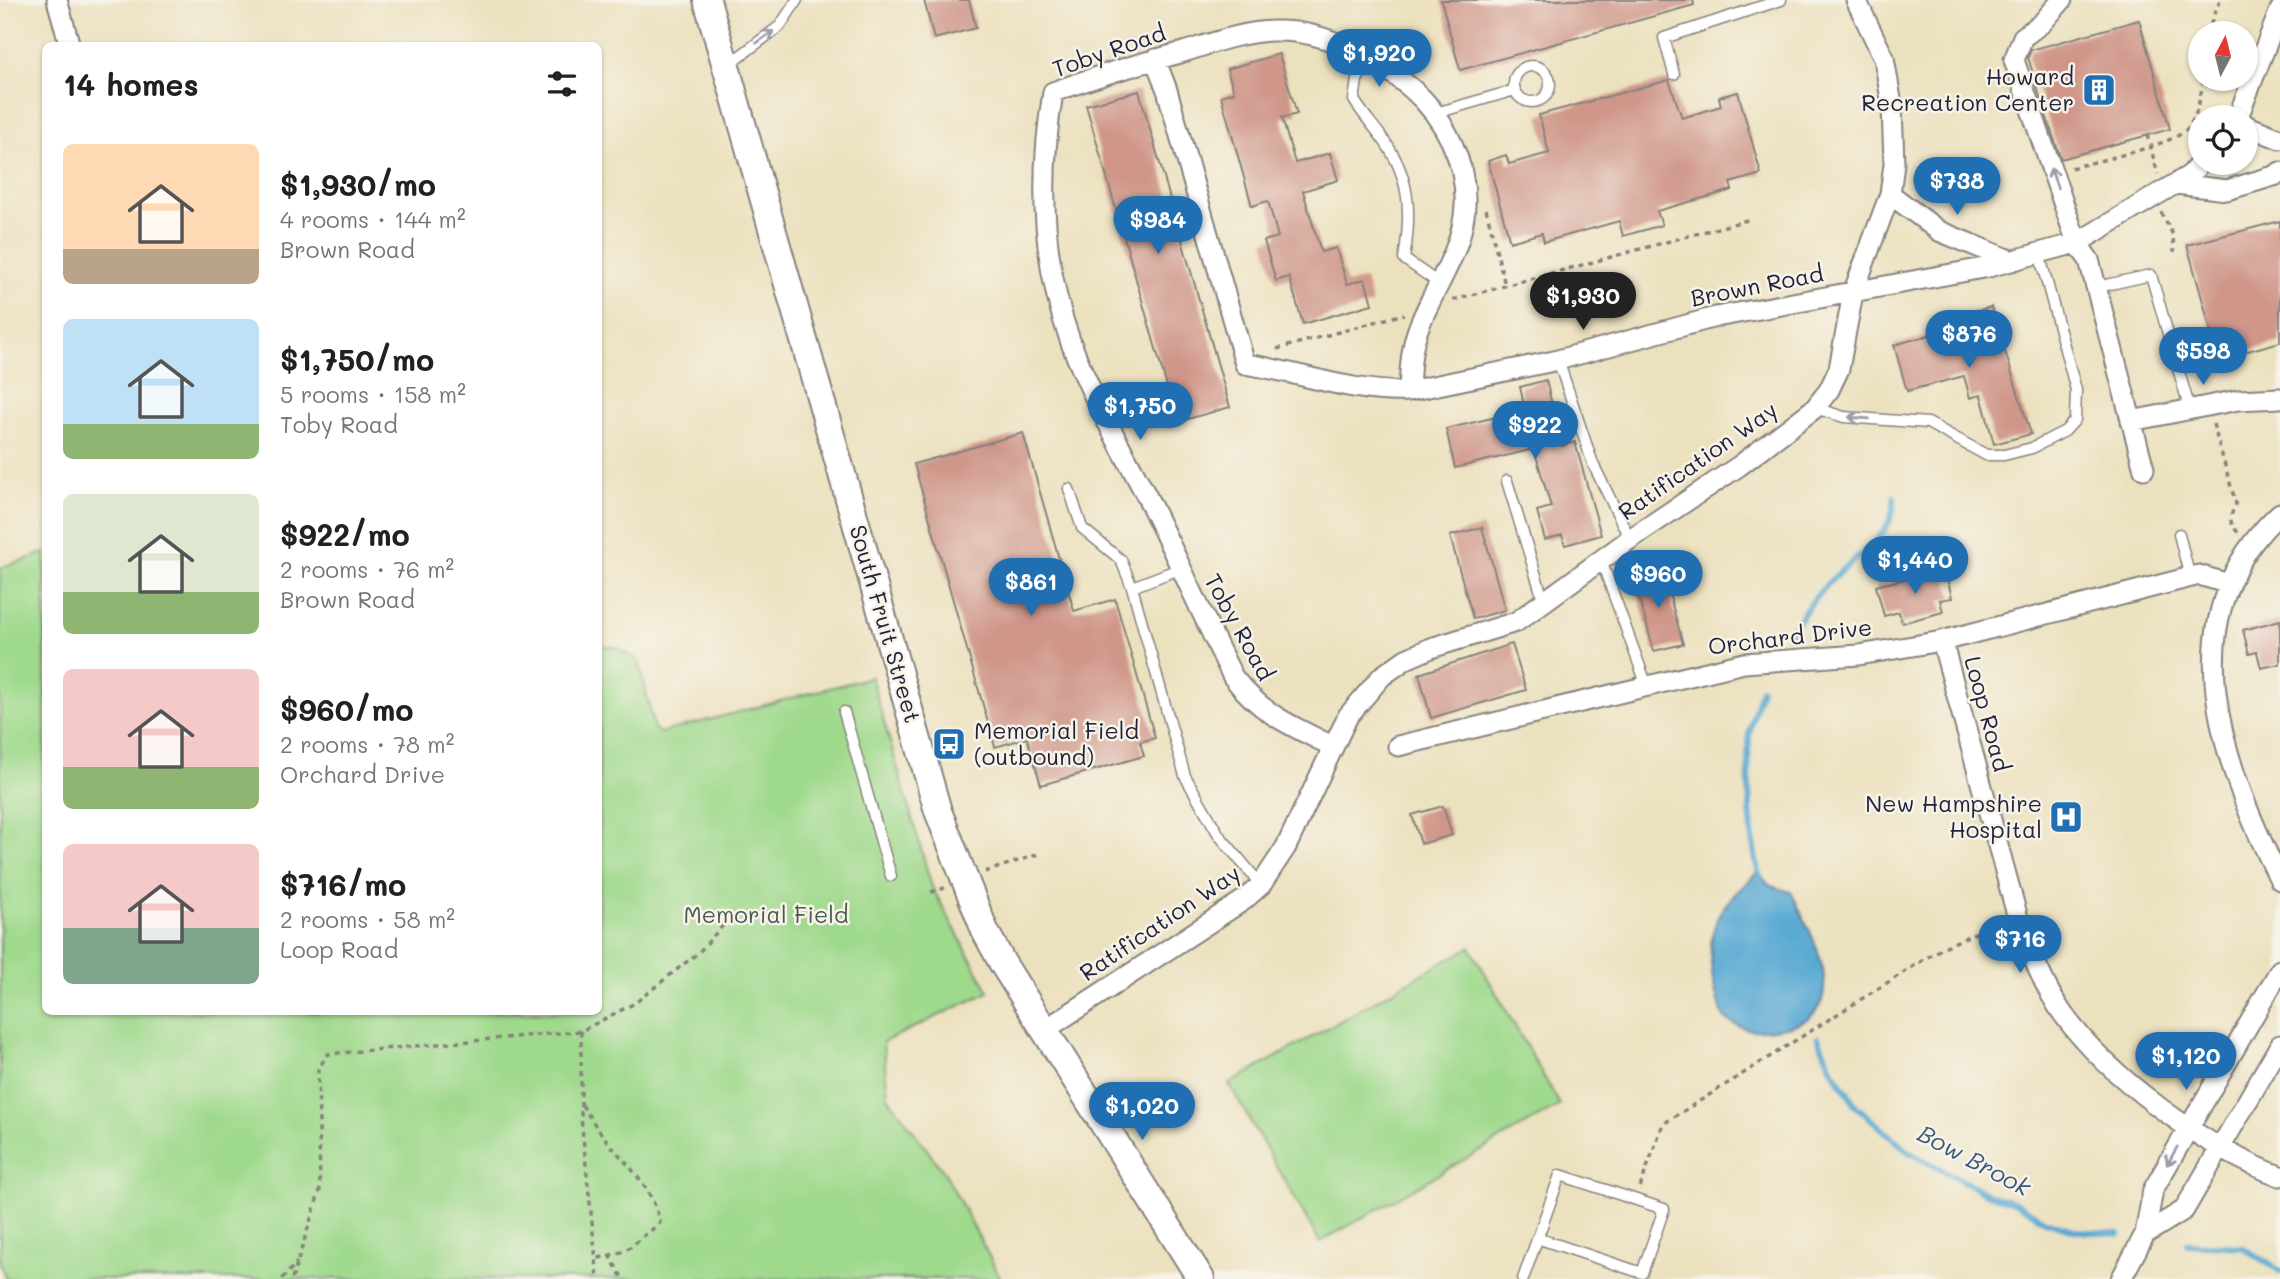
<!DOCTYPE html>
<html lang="en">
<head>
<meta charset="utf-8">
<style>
	:root { --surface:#fff; --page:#f6f6f6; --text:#202124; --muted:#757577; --accent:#1f6fb2 }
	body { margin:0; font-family:Mali,sans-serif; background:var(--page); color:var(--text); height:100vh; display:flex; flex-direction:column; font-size:26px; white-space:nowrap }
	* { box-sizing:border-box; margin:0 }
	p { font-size:23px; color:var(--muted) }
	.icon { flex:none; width:38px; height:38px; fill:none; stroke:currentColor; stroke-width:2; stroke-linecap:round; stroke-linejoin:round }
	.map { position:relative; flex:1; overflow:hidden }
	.details { position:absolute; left:42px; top:42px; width:560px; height:973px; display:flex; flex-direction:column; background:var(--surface); border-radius:10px; box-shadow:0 2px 5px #0004 }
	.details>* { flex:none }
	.needle { width:46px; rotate:7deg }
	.controls { position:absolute; left:2188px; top:21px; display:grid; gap:14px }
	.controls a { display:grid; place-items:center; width:70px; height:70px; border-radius:50%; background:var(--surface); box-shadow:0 2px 5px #0004; font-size:35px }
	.price { position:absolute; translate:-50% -60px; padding:0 16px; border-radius:24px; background:var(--accent); color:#fff; font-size:23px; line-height:46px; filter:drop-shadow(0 2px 4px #0008) }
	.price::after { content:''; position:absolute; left:50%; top:42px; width:21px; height:16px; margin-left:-10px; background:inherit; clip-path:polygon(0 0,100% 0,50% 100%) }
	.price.active { background:#222; color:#fff }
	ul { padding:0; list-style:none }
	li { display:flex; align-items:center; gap:21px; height:175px; padding:0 21px }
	li span { display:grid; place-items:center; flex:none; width:196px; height:140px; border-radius:10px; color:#555 }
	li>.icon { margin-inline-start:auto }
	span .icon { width:84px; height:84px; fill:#fffc; stroke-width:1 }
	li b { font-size:30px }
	h2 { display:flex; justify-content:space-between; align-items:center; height:84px; padding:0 21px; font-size:30px }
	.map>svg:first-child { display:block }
</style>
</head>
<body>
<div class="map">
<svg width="2280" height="1279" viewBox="0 0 2280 1279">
	<rect width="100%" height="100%" fill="#f7f3e8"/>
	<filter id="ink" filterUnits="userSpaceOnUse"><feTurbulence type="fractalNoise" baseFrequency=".0143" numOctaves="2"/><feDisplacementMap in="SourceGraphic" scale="14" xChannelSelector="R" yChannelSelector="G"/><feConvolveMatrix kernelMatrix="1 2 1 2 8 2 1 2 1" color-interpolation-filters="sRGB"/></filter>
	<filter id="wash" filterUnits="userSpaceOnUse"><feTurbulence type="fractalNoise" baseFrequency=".00686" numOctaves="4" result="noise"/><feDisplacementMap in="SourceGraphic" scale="28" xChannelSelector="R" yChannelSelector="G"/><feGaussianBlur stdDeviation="1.57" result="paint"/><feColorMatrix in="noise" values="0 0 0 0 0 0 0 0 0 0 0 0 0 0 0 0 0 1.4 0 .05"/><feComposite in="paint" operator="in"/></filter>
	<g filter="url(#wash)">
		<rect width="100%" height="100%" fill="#ece1bf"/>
		<path fill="#9fd98c" stroke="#607e64" stroke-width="2" d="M45 553 46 1012H598L599 645 618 648 639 661 654 728 659 733 871 677 932 887 989 992 883 1042 888 1097 946 1175 1001 1279H6L0 1264V568Z
			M1470 947 1560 1105 1320 1242 1229 1084Z"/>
		<path fill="#59a9d3" stroke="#3e6687" stroke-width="2" d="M1758 872 1769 885 1791 892C1810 932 1858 1012 1786 1027 1761 1032 1745 1033 1724 1018 1711 985 1702 938 1724 907 1733 894 1747 883 1758 872Z"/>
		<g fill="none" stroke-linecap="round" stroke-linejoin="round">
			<path stroke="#59a9d3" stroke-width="6" d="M1788 636C1802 614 1819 591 1839 573 1862 552 1896 533 1894 497
				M1760 877C1750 845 1747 770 1749 736 1751 720 1757 704 1761 689
				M1818 1038 1832 1069 1856 1106 1910 1153 1988 1194 2016 1203 2045 1221 2077 1231 2119 1234
				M2188 1244 2242 1247 2280 1271"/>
		</g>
		<g id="blocks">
			<path fill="#cf9689" d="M924 0H969L976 28 934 39Z
				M1441 0H1693L1694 5 1460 70Z
				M2139 20 2170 129 2061 159 2040 97 2028 57 2031 50Z
				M1279 54 1297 114 1282 118 1295 163 1330 153 1338 180 1303 191 1321 252 1336 248 1347 284 1365 279 1372 304 1303 324 1289 277 1276 281 1264 241 1278 237 1268 201 1252 206 1221 96 1234 92 1227 69Z
				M1669 80 1682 118 1721 106 1719 97 1738 92 1761 174 1730 183 1732 190 1657 211 1662 225 1623 236 1619 221 1544 242 1542 233 1510 242 1488 161 1506 155 1509 164 1549 153 1539 115Z
				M1139 91 1230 407 1177 422 1086 105Z
				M2280 221V342L2219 359 2187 245Z
				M1991 307 2031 434 1994 444 1981 395 1970 398 1964 376 1907 391 1894 345 1965 325 1962 315Z
				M1546 380 1562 446 1575 442 1601 535 1565 545 1562 535 1545 540 1537 511 1551 507 1534 449 1455 468 1446 429 1525 410 1520 387Z
				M1023 433 1074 611 1115 599 1155 738 1140 742 1144 756 1041 785 1027 738 995 747 914 464Z
				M1482 527 1505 610 1473 619 1450 536Z
				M1662 568 1683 644 1654 651 1633 576Z
				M1945 569 1952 598 1940 600 1943 612 1902 623 1899 612 1884 616 1876 586Z
				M2280 620V664L2261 668 2257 652 2249 654 2243 630Z
				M1512 644 1526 690 1431 718 1419 674Z
				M1443 806 1452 835 1421 844 1412 815Z"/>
		</g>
	</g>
	<g filter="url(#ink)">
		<use href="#blocks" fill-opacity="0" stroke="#87827d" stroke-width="2"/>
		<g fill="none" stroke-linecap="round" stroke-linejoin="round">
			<defs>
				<path id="lane" d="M1369 59 1357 80 1354 100C1362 113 1371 123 1380 135 1411 175 1412 212 1404 259L1440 284
					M728 65 780 26 797 0
					M1514 84a18 18 0 1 1 36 0a18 18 0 1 1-36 0Z
					M1674 74 1664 38 1781 0
					M1436 113 1515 90
					M2097 287 2151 275 2190 410
					M1558 360 1593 464 1630 539
					M1815 408 1844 417 1928 423 1986 455H2004L2032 448 2065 431 2075 420 2076 390 2039 253
					M1507 481 1544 602
					M1069 489 1082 528 1121 560 1132 587
					M2179 534 2190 578
					M1601 560 1647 686
					M1179 569 1132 587 1185 776 1219 835 1261 885
					M844 712 891 876
					M1523 1279 1560 1175 1664 1209 1642 1273 1537 1238"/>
				<path id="street" d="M57 0 70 46
					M2062 0 2042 23 2023 37 2014 60 2077 243 2089 260 2144 469
					M1155 59 1167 90 1245 364C1300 372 1353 394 1409 391L1554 361 1716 317 1989 267 2039 253 2077 243 2190 175 2200 163
					M2238 117 2280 10
					M2245 125 2280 139
					M2176 184 2227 190 2277 175 2280 172
					M1890 194 1939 231 2012 261
					M2131 421 2238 400 2280 398
					M2280 513C2167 617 2222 763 2280 880
					M1942 641 2019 922C2031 953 2044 987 2063 1014 2108 1077 2208 1150 2280 1176
					M1332 746C1292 726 1261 714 1233 677 1203 617 1176 555 1146 495 1120 445 1091 396 1071 343 1041 262 1039 177 1053 92 1094 77 1137 64 1180 53 1210 44 1241 32 1273 31 1323 29 1374 56 1412 89 1444 117 1467 162 1465 206 1463 250 1436 284 1420 324 1411 345 1410 368 1409 391
					M1398 746 1744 663 1859 655 1942 641 2199 575 2229 584
					M1043 1031 1244 900 1261 885 1286 847 1348 716 1382 676 1406 659 1431 648 1516 622 1630 539 1739 466 1815 408 1829 390 1839 369 1853 293 1890 194 1894 164 1892 105 1884 58 1856 0
					M2145 1234 2184 1210 2280 1045
					M2121 1279 2145 1234 2153 1190 2280 970"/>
				<path id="secondary" d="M707 0 938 811 985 931 1003 964 1201 1279"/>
			</defs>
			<use href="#lane" stroke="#87827d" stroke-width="13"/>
			<use href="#street" stroke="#87827d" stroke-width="23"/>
			<use href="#secondary" stroke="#87827d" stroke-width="30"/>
			<path stroke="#87827d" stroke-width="3.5" stroke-dasharray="5 5" stroke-linecap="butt" d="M2207 33 2220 0
				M2147 135 2158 174
				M2071 168C2096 161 2169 146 2186 130 2198 118 2200 95 2204 79
				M1486 209 1505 285
				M2161 212 2173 235 2174 252
				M1453 300 1751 219
				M1277 349 1404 314
				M2213 424 2236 504C2229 517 2228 524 2240 534
				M985 872 1039 854
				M931 892 945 888
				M581 1031V1118L598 1279
				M582 1105C589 1116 596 1127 604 1137 627 1166 652 1185 660 1223L625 1251 596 1259
				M1640 1187 1663 1124 1944 947 1982 930 2002 925
				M609 1255 623 1279
				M282 1279 297 1262
				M292 1279 320 1190 318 1069 328 1054 581 1031 635 1003 699 952 726 922"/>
			<use href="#lane" stroke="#fff" stroke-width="10"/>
			<use href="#street" stroke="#fff" stroke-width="19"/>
			<use href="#secondary" stroke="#fff" stroke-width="26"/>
		</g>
		<defs><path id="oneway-shaft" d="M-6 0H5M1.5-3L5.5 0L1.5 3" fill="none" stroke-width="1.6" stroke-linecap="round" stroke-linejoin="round" transform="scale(1.75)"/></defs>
		<g stroke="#9c9ca7">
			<use href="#oneway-shaft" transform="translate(765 37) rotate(-36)"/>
			<use href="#oneway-shaft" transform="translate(2054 178) rotate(-109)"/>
			<use href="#oneway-shaft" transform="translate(1859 418) rotate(-175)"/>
			<use href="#oneway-shaft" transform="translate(2172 1156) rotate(120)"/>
		</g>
	</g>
	<defs>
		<symbol id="building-square" viewBox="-11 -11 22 22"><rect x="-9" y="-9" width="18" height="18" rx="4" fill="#1f6fb2" stroke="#f7f3e8"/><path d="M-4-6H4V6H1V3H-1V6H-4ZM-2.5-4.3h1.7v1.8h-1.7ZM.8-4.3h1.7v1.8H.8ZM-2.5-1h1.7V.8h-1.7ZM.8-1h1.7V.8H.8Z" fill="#fff"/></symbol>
		<symbol id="bus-square" viewBox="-11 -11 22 22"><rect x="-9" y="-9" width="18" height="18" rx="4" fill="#1f6fb2" stroke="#f7f3e8"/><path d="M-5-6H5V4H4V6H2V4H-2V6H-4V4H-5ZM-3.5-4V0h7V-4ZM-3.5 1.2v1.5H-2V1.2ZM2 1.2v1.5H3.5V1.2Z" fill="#fff"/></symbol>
		<symbol id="hospital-square" viewBox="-11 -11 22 22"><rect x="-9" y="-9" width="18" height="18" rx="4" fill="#1f6fb2" stroke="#f7f3e8"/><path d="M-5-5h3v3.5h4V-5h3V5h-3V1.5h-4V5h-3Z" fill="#fff"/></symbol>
	</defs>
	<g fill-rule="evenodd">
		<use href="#building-square" x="2080" y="71" width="38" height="38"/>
		<use href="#bus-square" x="930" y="725" width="38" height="38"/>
		<use href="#hospital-square" x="2047" y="798" width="38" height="38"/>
	</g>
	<g text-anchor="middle" stroke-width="5" stroke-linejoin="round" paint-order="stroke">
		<g font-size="23" fill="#22223b" stroke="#f7f3e8">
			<text transform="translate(1109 51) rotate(-19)" y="8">Toby Road</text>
			<text transform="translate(1757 286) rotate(-11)" y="8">Brown Road</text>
			<text transform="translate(1698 461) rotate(-35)" y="8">Ratification Way</text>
			<text transform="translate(885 624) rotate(74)" y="8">South Fruit Street</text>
			<text transform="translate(1239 627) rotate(61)" y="8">Toby Road</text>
			<text transform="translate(1790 637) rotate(-7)" y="8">Orchard Drive</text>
			<text transform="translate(1987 714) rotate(75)" y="8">Loop Road</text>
			<text transform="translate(1160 923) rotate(-34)" y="8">Ratification Way</text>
		</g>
		<g font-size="23" fill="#22223b" stroke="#f7f3e8" text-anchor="end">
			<text x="2074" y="85">Howard<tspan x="2074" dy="26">Recreation Center</tspan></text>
			<text x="974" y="739" text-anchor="start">Memorial Field<tspan x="974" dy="26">(outbound)</tspan></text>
			<text x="2042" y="812">New Hampshire<tspan x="2042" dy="26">Hospital</tspan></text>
		</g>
		<g font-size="23" fill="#485953" stroke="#f7f3e8">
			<text x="766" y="923">Memorial Field</text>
		</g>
		<g font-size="24" font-style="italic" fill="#385878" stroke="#f7f3e8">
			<text transform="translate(1974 1161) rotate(28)" y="8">Bow Brook</text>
		</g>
	</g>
</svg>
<div class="controls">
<a><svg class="needle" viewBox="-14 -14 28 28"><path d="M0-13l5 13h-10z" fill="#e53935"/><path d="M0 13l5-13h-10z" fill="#757577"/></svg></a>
<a><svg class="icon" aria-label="locate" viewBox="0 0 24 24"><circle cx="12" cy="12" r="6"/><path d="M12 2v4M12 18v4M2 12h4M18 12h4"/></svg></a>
</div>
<b class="price" style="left:1379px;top:89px">$1,920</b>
<b class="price" style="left:1957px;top:217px">$738</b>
<b class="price" style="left:1158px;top:256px">$984</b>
<b class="price active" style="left:1583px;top:332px">$1,930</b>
<b class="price" style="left:1969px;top:370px">$876</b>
<b class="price" style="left:2203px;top:387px">$598</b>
<b class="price" style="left:1140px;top:442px">$1,750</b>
<b class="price" style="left:1535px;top:461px">$922</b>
<b class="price" style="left:1915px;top:596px">$1,440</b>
<b class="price" style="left:1658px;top:610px">$960</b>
<b class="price" style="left:1031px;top:618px">$861</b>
<b class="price" style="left:2020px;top:975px">$716</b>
<b class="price" style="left:2186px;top:1092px">$1,120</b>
<b class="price" style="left:1142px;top:1142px">$1,020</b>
<section class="details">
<h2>14 homes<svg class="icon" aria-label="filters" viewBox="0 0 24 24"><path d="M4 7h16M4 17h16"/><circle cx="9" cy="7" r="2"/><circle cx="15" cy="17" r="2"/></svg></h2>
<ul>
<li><span style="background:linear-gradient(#ffd9b3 75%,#b9a48a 0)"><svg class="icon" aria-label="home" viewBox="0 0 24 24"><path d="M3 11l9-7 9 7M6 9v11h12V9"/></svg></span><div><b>$1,930/mo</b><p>4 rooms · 144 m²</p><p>Brown Road</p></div></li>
<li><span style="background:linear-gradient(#bfe0f5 75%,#8fb573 0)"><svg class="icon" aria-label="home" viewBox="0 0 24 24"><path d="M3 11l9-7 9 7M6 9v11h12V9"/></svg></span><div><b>$1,750/mo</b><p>5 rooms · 158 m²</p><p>Toby Road</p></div></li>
<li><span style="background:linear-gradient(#dfe7d0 70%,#8fb573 0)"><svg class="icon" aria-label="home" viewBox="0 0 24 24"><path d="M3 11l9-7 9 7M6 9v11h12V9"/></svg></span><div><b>$922/mo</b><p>2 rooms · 76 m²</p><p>Brown Road</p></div></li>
<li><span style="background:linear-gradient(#f6c9c9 70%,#8fb573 0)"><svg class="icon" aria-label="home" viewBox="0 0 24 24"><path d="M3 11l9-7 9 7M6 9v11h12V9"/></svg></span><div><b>$960/mo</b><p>2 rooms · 78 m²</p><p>Orchard Drive</p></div></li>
<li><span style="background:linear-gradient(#f6c9c9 60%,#7fa58c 0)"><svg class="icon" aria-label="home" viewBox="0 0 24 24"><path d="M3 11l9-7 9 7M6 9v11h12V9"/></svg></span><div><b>$716/mo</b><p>2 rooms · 58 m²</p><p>Loop Road</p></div></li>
</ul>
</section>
</div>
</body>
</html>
